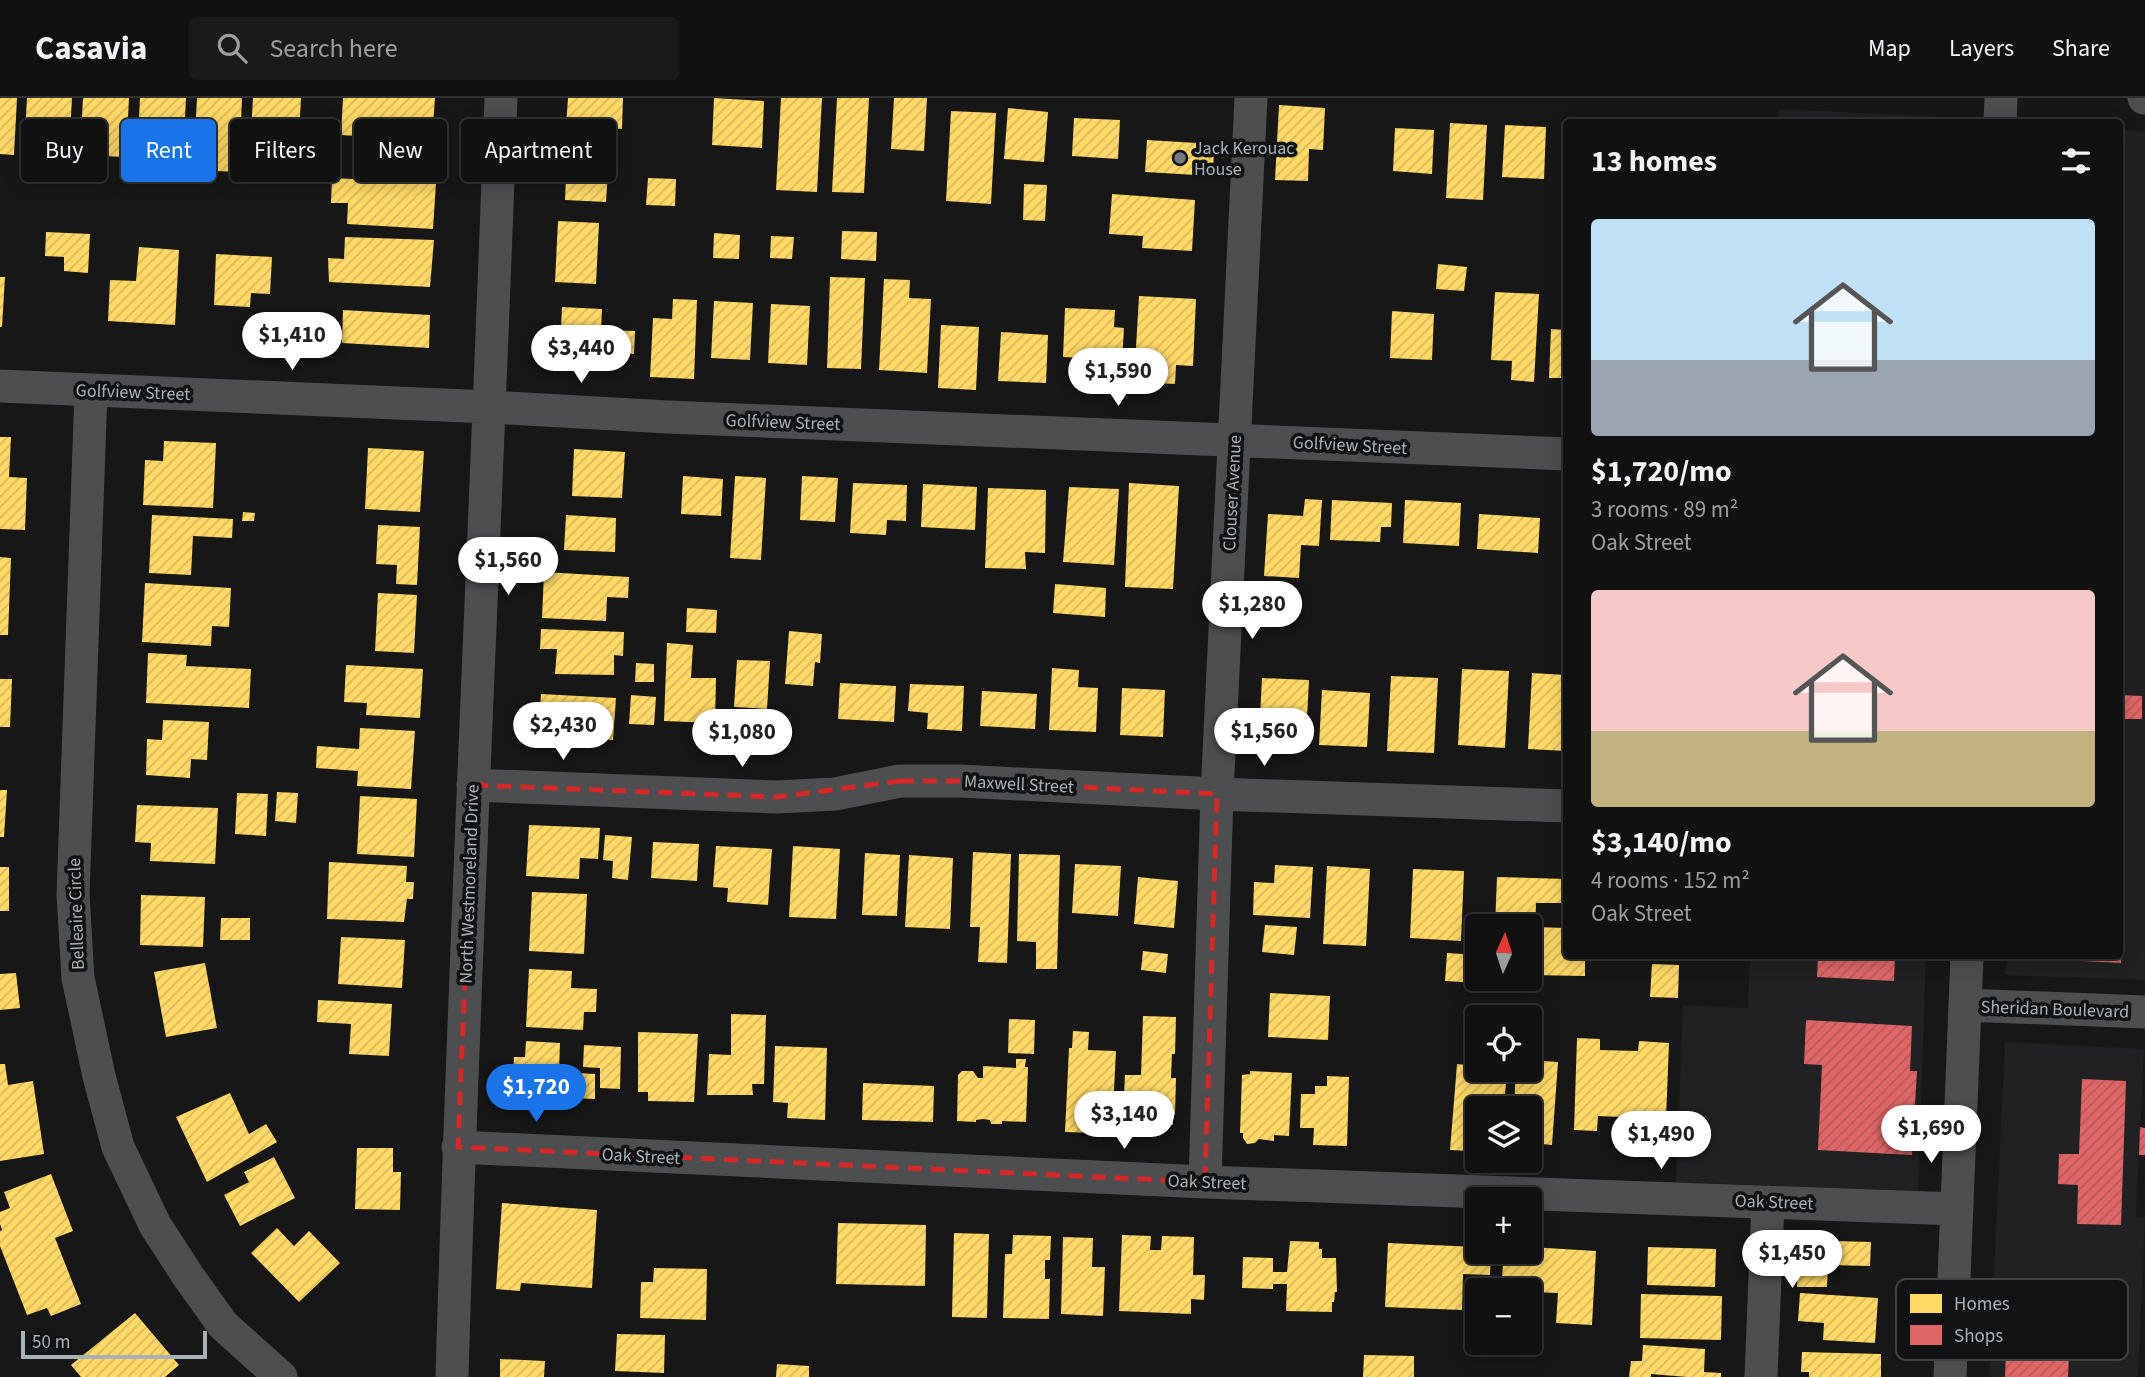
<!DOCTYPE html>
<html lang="en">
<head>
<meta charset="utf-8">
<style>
	:root { --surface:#111; --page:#1a1a1a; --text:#f1f3f6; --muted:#9c9d9f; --line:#303131; --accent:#1a73e8 }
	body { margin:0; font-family:"Source Sans 3",sans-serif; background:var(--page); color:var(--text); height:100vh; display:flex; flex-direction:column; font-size:26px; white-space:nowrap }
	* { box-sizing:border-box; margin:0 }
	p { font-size:23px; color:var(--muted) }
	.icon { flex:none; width:38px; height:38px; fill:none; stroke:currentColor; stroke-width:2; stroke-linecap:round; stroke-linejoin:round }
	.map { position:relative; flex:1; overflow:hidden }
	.sheet { position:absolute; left:1563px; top:21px; width:560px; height:840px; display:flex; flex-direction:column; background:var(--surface); border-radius:7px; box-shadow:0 4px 18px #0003,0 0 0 2px var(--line) }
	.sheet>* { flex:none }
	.guide { position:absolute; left:21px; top:21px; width:665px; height:63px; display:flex; gap:14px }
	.needle { width:46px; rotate:3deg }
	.buttons { position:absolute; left:1465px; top:816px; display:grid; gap:14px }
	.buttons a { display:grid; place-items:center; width:77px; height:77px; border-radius:7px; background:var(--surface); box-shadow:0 4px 18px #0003,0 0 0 2px var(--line); font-size:35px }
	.scale { position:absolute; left:21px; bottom:18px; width:186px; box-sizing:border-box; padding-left:7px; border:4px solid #a9b1b8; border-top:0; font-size:19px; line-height:24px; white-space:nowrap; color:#a9b1b8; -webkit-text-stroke:5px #111213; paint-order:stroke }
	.price { position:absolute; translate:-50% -60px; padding:0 16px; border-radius:24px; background:#fff; color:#222; font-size:23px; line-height:46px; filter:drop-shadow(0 2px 4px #0008) }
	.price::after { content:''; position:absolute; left:50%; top:42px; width:21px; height:16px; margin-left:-10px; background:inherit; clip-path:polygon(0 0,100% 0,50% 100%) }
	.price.selected { background:var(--accent); color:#fff }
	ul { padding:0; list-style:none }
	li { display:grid; align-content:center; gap:14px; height:371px; padding:0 28px }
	li span { display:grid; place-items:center; height:217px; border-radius:7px; color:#555 }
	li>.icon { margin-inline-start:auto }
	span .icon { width:126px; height:126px; fill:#fffc; stroke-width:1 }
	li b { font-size:30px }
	h2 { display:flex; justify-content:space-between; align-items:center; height:84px; padding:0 28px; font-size:30px }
	.pill { padding:0 24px; border-radius:7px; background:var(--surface); box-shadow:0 4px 18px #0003,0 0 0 2px var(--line); font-size:24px; line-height:63px }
	.pill.selected { background:var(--accent); color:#fff }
	header { display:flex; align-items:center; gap:42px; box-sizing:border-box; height:98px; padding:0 35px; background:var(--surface); border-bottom:2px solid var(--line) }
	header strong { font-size:33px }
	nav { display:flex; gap:38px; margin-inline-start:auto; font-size:24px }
	.search { width:490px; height:63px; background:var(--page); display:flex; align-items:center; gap:18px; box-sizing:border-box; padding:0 24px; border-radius:7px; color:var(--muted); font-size:26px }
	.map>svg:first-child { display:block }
</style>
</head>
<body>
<header>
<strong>Casavia</strong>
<div class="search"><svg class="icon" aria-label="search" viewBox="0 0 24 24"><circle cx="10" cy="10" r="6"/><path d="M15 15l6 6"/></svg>Search here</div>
<nav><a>Map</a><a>Layers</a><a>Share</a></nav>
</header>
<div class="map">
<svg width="2145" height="1279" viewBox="0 0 2145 1279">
	<defs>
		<pattern id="homes-hatch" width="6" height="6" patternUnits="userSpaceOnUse" patternTransform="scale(1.75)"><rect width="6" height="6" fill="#ffd966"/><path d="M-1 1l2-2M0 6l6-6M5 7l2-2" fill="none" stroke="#d6b85d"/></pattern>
		<pattern id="shops-hatch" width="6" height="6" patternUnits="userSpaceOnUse" patternTransform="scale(1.75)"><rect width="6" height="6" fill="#e06666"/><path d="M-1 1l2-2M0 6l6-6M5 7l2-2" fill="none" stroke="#b55a5a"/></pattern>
	</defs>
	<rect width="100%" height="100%" fill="#171717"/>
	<path fill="#212123" d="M1779 11 1963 20V24H1779Z
		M2119 32 2145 34V882L2006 877V858H2119Z
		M1750 858H1926L1918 1093 1676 1084 1683 907 1748 910Z
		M2005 944 2144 951 2136 1119 2145 1120 2138 1279H1989Z"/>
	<path fill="url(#homes-hatch)" d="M0 0H17L14 57 0 56Z
		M27 0H72L69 54 24 52Z
		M83 0H129L126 59 80 57Z
		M140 0H186L183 61 137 59Z
		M197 0H242L239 74 193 72Z
		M253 0H301L297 71 249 69Z
		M343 0H435L432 43 341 37Z
		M568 0H623L622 31 566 28Z
		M714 0 764 3 762 50 712 47Z
		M781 0H822L817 94 776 92Z
		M837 0H869L864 95 832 94Z
		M894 0H927L924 53 891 51Z
		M1279 7 1325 10 1323 52 1309 51 1308 83 1275 82Z
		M1008 10 1048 14 1044 64 1004 61Z
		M951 13 996 15 991 106 946 103Z
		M1074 20 1120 22 1118 61 1072 58Z
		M1450 25 1487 27 1483 102 1446 100Z
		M1505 27 1546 29 1544 81 1502 79Z
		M1395 30 1434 32 1432 76 1393 73Z
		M1147 42 1214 46 1213 78 1145 74Z
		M567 56 609 58 606 104 565 102Z
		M332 80 436 85 433 131 347 126 348 105H331Z
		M648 80 676 81 675 108 646 107Z
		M1024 86 1047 87 1045 123 1023 122Z
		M1112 96 1195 102 1192 153 1142 150 1143 138 1109 136Z
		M558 123 599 125 596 186 555 184Z
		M842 133 877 134 876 163 841 161Z
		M46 134 90 136 88 175 64 173V159L45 158Z
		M714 135 740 137 739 161 713 160Z
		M771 138 794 139 792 161 770 160Z
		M345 139 434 142 430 189 329 184 328 160 344 161Z
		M139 149 179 152 175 227 108 223 110 182 136 183Z
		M216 156 272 159 270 196 251 195 250 209 214 207Z
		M1438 166 1467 169 1464 193 1436 191Z
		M0 179H5L2 229H0Z
		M830 179 865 180 861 271 827 270Z
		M884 181 910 182 909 200 931 201 927 275 879 272Z
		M1495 194 1539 196 1534 284 1511 282 1512 263 1491 262Z
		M1139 198 1196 201 1193 268 1176 267 1175 286 1134 284Z
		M673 201 697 202 694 281 650 279 653 220 672 221Z
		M714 203 753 205 750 262 711 260Z
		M771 206 810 208 807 267 768 265Z
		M562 209 602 211 601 232 635 233 634 256 599 254 598 273 559 271Z
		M1065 210 1115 212 1114 229 1124 230 1121 280 1084 278 1085 260 1063 259Z
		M343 212 430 217 429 250 342 245Z
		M1392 213 1434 216 1432 262 1390 260Z
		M941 227 979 229 976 292 938 290Z
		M1551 231 1566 232V280H1549Z
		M1001 234 1048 237 1046 285 998 283Z
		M0 339H11L9 379 27 380 25 432 0 431Z
		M164 343 216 345 213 410 143 407 145 362 163 363Z
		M368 350 424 353 420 414 365 411Z
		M574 351 625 354 622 400 572 398Z
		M683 378 723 381 721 418 681 416Z
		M735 378 766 380 761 462 730 460Z
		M802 378 838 380 835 424 800 422Z
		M853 385 907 387 906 423 887 422 886 437 850 435Z
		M1129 385 1179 388 1173 491 1125 489Z
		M923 386 977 389 975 432 921 429Z
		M1069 389 1119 391 1114 467 1063 464Z
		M988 390 1046 392 1045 455 1025 454 1026 471 985 470Z
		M1305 401 1322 402 1319 448 1301 447 1299 480 1264 478 1268 416 1303 418Z
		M1332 402 1392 405 1391 429H1381L1380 444 1330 442Z
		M1405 402 1461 405 1459 448 1403 445Z
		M243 414 255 415 254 423H242Z
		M1479 416 1540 420 1538 455 1477 451Z
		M152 417 233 421 232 440 193 438 191 477 149 475Z
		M566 417 616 420 615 454 564 452Z
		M378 427 420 429 417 487 396 486 397 467 376 466Z
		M0 459 11 460 8 537H0Z
		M544 474 629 479 628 500 607 499 606 523 542 520Z
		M145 485 231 490 229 529 212 528 211 548 142 544Z
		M1055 486 1106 490 1105 519 1053 515Z
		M378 495 417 497 414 555 375 553Z
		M687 510 717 512 716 535 686 534Z
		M541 531 624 534 623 558 614 557V577L555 576 557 551H540Z
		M789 533 822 536 820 565 815 564 813 588 785 586Z
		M667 545 693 547 691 580H716L715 625 664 623Z
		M148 555 187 557 186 568 251 571 249 610 146 605Z
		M737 562 770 563 767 611 734 609Z
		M636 565 654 566V584H635Z
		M346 567 423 571 420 620 366 617 367 605 344 604Z
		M1052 570 1079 572 1078 589 1098 590 1096 634 1049 632Z
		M1462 571 1509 573 1505 650 1458 647Z
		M1532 575 1566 577V653L1528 651Z
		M1391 578 1438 580 1434 655 1387 653Z
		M1262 580 1309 582 1306 640 1259 638Z
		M0 581H12L10 629H0Z
		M840 585 896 588 894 624 838 621Z
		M910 586 964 588 962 633 927 631 928 615 908 613Z
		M1122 590 1165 592 1163 639 1120 637Z
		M1322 592 1370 595 1367 649 1319 647Z
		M982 593 1037 596 1035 631 980 628Z
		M541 596 616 600 613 642 538 638Z
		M631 597 656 599 654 627 629 626Z
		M163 622 209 624 207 662 191 661 190 680 146 677 147 641 162 642Z
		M360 630 415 633 411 691 357 688 358 673 316 670 317 648 359 651Z
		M0 692H7L4 739H0Z
		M277 694 298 695 296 725 275 723Z
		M237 695 268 696 266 738 235 736Z
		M360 698 417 701 414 759 357 756Z
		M137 707 218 710 215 766 150 763 151 745 135 744Z
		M529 727 600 730 598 761 580 760 579 781 526 778Z
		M605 737 632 739 628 782 612 780 613 763 603 762Z
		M653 744 699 746 697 783 651 780Z
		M716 748 772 751 768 807 727 804 728 790 713 789Z
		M793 748 840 751 836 821 789 819Z
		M973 754 1011 756 1007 865 978 864 980 829H970Z
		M865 755 900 757 897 818 862 817Z
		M1019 756 1060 757 1057 871H1036V844L1017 843Z
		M909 757 953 760 950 831 905 829Z
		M329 764 407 768 406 784H414L413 801H407L404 824 327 821Z
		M1075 766 1121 768 1118 818 1072 815Z
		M1275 767 1313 769 1310 820 1253 817 1254 784 1274 785Z
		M1327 768 1370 771 1366 848 1323 846Z
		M0 769H9V813H0Z
		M1413 771 1464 773 1461 843 1410 840Z
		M1138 779 1178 783 1174 830 1134 826Z
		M1497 779 1566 781V805H1536L1535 829 1566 830V858H1585V878L1530 877V828H1495Z
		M532 794 587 796 584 856 529 853Z
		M141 797 205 799 203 849 140 847Z
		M221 820H250V842H220Z
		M1265 827 1297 829 1294 857 1262 854Z
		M341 839 405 842 402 890 338 886Z
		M1143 853 1168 856 1166 875 1141 872Z
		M1447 855 1477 857 1478 885 1445 883Z
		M205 865 217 930 166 939 154 874Z
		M1652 866 1679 867 1678 900 1650 899Z
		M529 871 572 873 571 890 597 891 596 914H584L583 932 526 929Z
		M16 875 20 910 0 912V876Z
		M1270 895 1330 898 1328 942 1268 939Z
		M318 902 392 906 389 958 349 956 351 926 317 924Z
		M731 916 766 917 764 986H752L753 997H707L709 956 731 957Z
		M1143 918 1176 919 1175 956H1172L1171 980H1176L1175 1017H1173V1027L1144 1026 1141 1022H1127V1018H1123L1125 977H1141Z
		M1009 921 1035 922 1034 956 1008 955Z
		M1073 933 1089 934 1088 952 1116 953 1112 1031 1098 1030V1035L1065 1034 1069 950H1072Z
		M638 934 698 936 694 1004 648 1003V994H638Z
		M1577 940 1600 941V952L1638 953 1639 943 1669 945 1666 1021 1598 1018 1597 1033 1574 1032Z
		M526 943 560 945 559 974 595 976V1001L523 998 524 985H513L514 959H525Z
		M584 947 621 949 620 991 600 990V970L583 969Z
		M775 948 827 950 825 1022 787 1020 788 1005 773 1004Z
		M1016 961H1026L1025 969H1028L1026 1024 1002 1023V1026H991L990 1022 983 1021 976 1022V1024L957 1023 958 977 962 973H973L978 980H983V968L1016 970Z
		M1530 962 1558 964 1552 1047 1530 1045V1010H1514L1516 971H1530Z
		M0 966H5L8 987 33 983 44 1056 0 1063Z
		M1457 966 1477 968V971H1507L1504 1010H1477V1043H1470L1469 1053 1450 1052Z
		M1250 973 1292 975 1289 1038 1274 1037V1043L1259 1041 1255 1045 1247 1046 1243 1040V1035H1240L1242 977 1250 976Z
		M1327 978 1349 979 1347 1048 1313 1047 1314 1030H1300L1301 996H1315V988H1327Z
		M863 985 934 988 933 1024 862 1022Z
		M230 995 249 1036 266 1026 277 1044 207 1084 176 1019Z
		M357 1050H393V1074H401L400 1112 355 1111Z
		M274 1059 295 1100 240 1128 224 1097 249 1084 244 1074Z
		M51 1076 73 1133 55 1140 81 1206 51 1218 47 1210 27 1217 0 1148V1133L2 1132 0 1126V1114L10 1110 4 1094Z
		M502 1105 597 1112 592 1190 521 1185 520 1193 496 1191Z
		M838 1125 926 1127 925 1188 836 1186Z
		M277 1130 294 1148 309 1133 340 1165 299 1204 251 1155Z
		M954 1135 989 1136 987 1220 952 1219Z
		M1013 1137 1051 1138 1050 1162H1045V1181H1050L1049 1221 1003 1220 1005 1156H1012Z
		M1122 1137 1151 1138 1150 1152H1161L1162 1138 1194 1139 1193 1177H1205L1204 1202 1191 1201V1216L1119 1213Z
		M1063 1139 1093 1140 1092 1169H1105L1103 1218 1061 1216Z
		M1798 1142 1871 1144 1870 1168 1828 1167 1827 1189H1797Z
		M1290 1143 1319 1144V1151H1322V1160H1336L1337 1194H1335L1334 1204H1332V1214L1286 1213 1287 1186H1273V1191L1242 1190 1243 1159 1273 1160V1174H1287Z
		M1388 1145 1477 1149V1153H1491L1490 1177 1463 1176 1462 1212 1385 1209Z
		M1530 1149 1596 1153 1592 1227 1556 1225 1558 1195 1530 1194V1182L1502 1180 1504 1153H1530Z
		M1648 1149 1716 1151 1715 1189 1647 1187Z
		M654 1170 707 1171 706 1222 640 1220 641 1184H653Z
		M1800 1195 1878 1200 1875 1245 1823 1242 1824 1225 1798 1223Z
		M1641 1196 1722 1198 1721 1242 1640 1240Z
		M135 1215 179 1267 165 1279H81L71 1267Z
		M617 1236 665 1237 664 1275 615 1273Z
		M1643 1247 1705 1251 1704 1274 1721 1275V1279H1687L1651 1276V1279H1629L1631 1263H1642Z
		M1802 1254 1881 1256V1279H1809V1274H1801Z
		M1364 1257 1414 1258V1279H1363Z
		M500 1261 545 1263 544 1279H500Z
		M777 1266 809 1268V1279H776Z"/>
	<path fill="url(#shops-hatch)" d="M2119 597 2142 598V621H2119Z
		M2119 807H2124L2121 865 2062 862V858H2119Z
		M1818 858H1895L1894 883 1817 879Z
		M1806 922 1912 928 1910 973H1917L1912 1057 1818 1052 1822 967 1804 966Z
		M2082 981 2126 983 2121 1127 2077 1126 2078 1087 2058 1086 2059 1056H2079Z
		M2140 1029 2145 1030V1057H2139Z
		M2008 1203 2071 1205 2068 1279H2005Z"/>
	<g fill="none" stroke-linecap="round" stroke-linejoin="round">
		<path stroke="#4c4e50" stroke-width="33" d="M2144 0H2145
			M2000 24 2001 0
			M0 288 490 309 668 319 1566 356
			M91 293 73 797 78 880 99 978 118 1049 155 1127 188 1178 223 1227 281 1279
			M473 687 777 699 835 696 900 683H960L1217 696 1566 708
			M1965 907 2145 914
			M458 1049 1205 1084 1957 1111
			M1205 1084 1217 696 1251 0
			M452 1279C464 853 486 426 501 0
			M1761 1279 1768 1104
			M1950 1279 1967 858"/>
	</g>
	<path fill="none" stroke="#d62828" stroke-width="5" stroke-dasharray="14 9" stroke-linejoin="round" d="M900 683H960L1217 696 1205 1084 458 1049 473 687 777 699Z"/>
	<circle fill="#767b80" stroke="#111213" stroke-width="2.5" cx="1180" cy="60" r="7"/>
	<g text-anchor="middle" stroke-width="7" stroke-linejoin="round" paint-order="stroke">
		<g font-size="18" fill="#a9b1b8" stroke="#111213" text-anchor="start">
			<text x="1194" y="56">Jack Kerouac<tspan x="1194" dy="21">House</tspan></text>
		</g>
		<g font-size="18" fill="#a9b1b8" stroke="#111213">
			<text transform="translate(133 294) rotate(2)" y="6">Golfview Street</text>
			<text transform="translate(783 324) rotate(2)" y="6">Golfview Street</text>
			<text transform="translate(1350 347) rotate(3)" y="6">Golfview Street</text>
			<text transform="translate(1232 395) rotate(-87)" y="6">Clouser Avenue</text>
			<text transform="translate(1019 686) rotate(3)" y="6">Maxwell Street</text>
			<text transform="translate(469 786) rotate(-88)" y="6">North Westmoreland Drive</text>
			<text transform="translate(76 816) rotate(-92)" y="6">Belleaire Circle</text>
			<text transform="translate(2055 911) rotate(2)" y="6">Sheridan Boulevard</text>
			<text transform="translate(641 1058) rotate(3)" y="6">Oak Street</text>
			<text transform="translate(1207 1084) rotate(2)" y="6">Oak Street</text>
			<text transform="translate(1774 1104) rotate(2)" y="6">Oak Street</text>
		</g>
	</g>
	<rect x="1896" y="1181" width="232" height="81" rx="10" fill="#111213" stroke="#3f4245" stroke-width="2"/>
	<rect x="1910" y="1196" width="32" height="19" fill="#ffd966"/>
	<rect x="1910" y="1227" width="32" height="20" fill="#e06666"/>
	<g font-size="19" fill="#a9b1b8">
		<text x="1954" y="1212">Homes</text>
		<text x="1954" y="1244">Shops</text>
	</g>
</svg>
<div class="buttons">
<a><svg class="needle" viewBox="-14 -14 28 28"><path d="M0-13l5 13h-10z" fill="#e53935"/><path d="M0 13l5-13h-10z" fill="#9c9d9f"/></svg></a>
<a><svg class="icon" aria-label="locate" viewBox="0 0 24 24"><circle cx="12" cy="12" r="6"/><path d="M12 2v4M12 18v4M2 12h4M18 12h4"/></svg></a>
<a><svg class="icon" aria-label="layers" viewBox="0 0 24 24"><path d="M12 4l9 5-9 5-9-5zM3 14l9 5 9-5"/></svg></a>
<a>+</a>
<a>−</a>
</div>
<div class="scale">50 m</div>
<b class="price" style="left:292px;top:274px">$1,410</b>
<b class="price" style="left:581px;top:287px">$3,440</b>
<b class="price" style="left:1118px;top:310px">$1,590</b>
<b class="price" style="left:508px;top:499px">$1,560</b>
<b class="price" style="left:1252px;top:543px">$1,280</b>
<b class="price" style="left:563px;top:664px">$2,430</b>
<b class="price" style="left:1264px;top:670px">$1,560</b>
<b class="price" style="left:742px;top:671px">$1,080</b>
<b class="price selected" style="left:536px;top:1026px">$1,720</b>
<b class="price" style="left:1124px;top:1053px">$3,140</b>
<b class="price" style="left:1931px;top:1067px">$1,690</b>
<b class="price" style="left:1661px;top:1073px">$1,490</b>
<b class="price" style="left:1792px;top:1192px">$1,450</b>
<div class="guide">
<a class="pill">Buy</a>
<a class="pill selected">Rent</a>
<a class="pill">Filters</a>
<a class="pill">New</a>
<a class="pill">Apartment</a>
</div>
<section class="sheet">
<h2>13 homes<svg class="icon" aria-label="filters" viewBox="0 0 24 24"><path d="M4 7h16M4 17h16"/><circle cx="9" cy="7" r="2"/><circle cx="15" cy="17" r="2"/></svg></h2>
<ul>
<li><span style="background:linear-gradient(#bfe0f5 65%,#9aa5b1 0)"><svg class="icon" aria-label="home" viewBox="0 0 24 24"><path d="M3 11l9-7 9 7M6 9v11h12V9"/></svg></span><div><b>$1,720/mo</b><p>3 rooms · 89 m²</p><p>Oak Street</p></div></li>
<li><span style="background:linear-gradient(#f6c9c9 65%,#c2b280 0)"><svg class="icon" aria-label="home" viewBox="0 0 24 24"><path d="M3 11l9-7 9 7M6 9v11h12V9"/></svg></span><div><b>$3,140/mo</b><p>4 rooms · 152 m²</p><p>Oak Street</p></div></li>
</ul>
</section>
</div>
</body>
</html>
